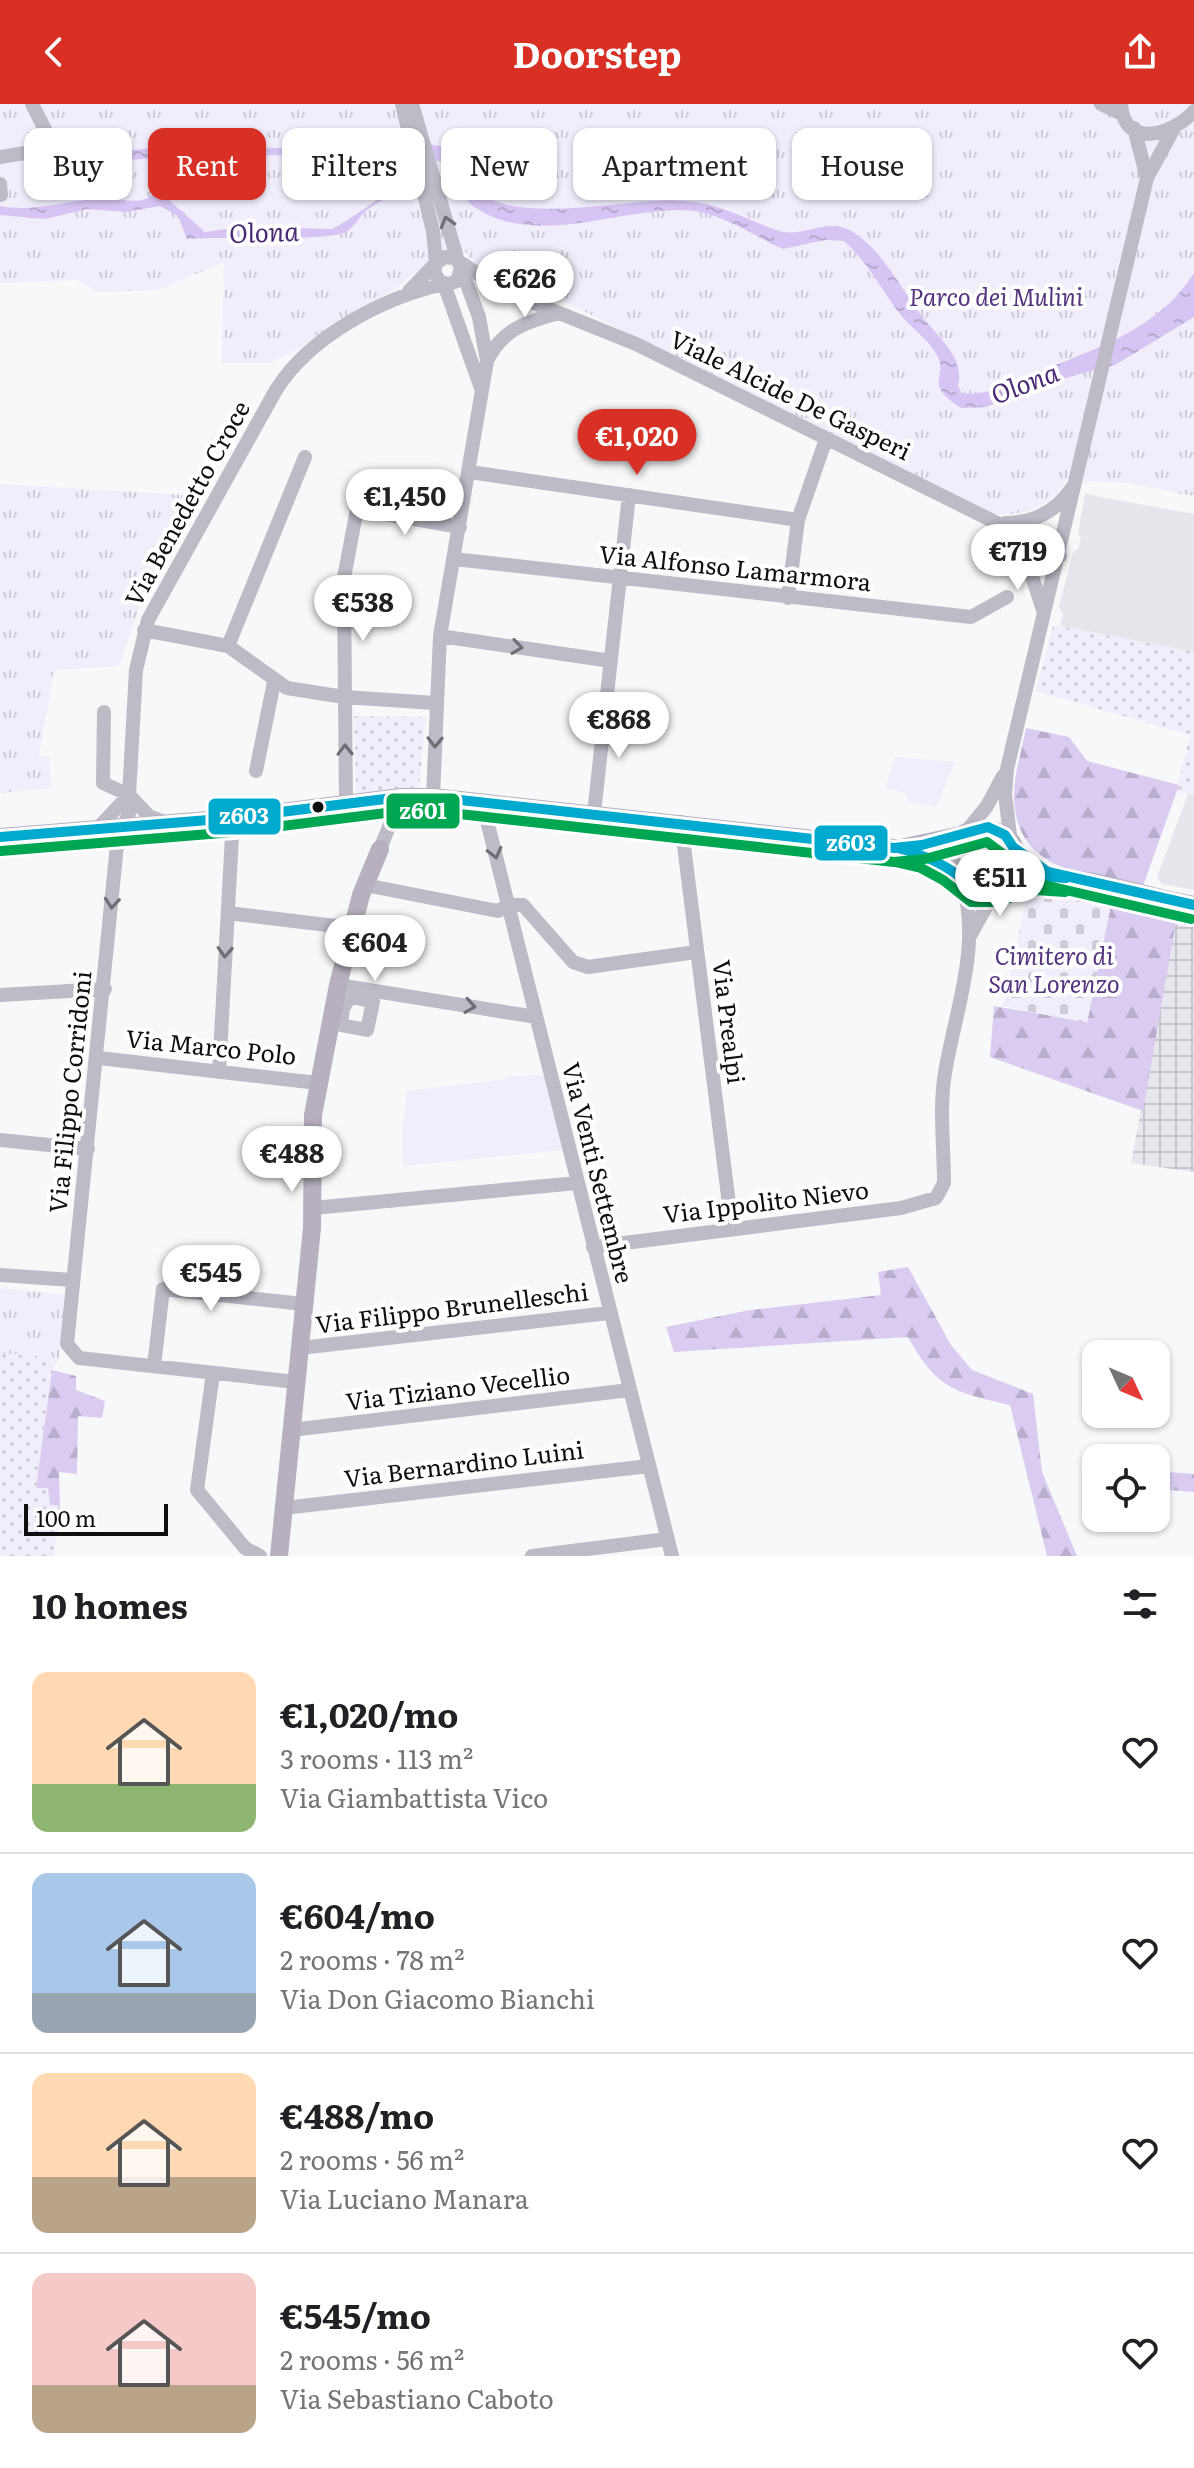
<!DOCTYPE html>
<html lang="en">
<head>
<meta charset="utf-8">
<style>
	:root { --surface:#fff; --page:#f6f6f6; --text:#202124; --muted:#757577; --line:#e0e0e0; --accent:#d93025 }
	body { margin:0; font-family:Literata,serif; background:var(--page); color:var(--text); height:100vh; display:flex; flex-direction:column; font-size:30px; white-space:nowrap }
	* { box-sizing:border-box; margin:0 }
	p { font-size:26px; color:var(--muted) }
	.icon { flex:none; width:44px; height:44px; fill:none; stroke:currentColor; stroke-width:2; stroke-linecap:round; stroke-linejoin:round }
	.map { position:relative; height:1452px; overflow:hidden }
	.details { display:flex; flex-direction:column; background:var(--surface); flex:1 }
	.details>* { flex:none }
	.top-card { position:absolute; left:24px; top:24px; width:1146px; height:72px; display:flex; gap:16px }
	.needle { width:52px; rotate:134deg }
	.controls { position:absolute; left:1082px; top:1236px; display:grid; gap:16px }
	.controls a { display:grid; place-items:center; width:88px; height:88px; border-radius:16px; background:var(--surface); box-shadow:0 2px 6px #0004; font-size:40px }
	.scale { position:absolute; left:24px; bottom:20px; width:144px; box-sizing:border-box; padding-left:8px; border:4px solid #100f10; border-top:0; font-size:22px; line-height:28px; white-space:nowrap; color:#100f10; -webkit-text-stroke:6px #fff; paint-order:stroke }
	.price { position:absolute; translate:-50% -68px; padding:0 18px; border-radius:28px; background:#fff; color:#222; font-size:26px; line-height:52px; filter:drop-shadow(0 2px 4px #0008) }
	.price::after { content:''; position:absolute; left:50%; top:48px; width:24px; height:18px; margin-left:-12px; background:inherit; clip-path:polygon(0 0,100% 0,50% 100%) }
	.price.active { background:var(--accent); color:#fff }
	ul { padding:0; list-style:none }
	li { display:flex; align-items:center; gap:24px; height:200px; padding:0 32px }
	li+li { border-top:2px solid var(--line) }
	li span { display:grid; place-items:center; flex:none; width:224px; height:160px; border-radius:16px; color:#555 }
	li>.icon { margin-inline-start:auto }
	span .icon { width:96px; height:96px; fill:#fffc; stroke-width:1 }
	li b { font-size:34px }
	h2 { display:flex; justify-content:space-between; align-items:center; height:96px; padding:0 32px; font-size:34px }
	.tag { padding:0 28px; border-radius:16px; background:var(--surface); box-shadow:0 2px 6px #0004; font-size:28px; line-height:72px }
	.tag.active { background:var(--accent); color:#fff }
	header { display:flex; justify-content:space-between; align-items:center; height:104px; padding:0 32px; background:var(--accent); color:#fff; font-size:36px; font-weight:700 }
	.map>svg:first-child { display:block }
</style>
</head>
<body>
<header><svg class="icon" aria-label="back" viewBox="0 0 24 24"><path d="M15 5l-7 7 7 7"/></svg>Doorstep<svg class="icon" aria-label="share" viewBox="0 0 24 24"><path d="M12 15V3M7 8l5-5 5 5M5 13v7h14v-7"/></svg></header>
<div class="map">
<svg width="1194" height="1452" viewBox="0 0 1194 1452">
	<defs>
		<pattern id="industrial-grid" width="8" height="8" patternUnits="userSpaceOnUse" patternTransform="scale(2)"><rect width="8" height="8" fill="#e8e6ed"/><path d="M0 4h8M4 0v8" fill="none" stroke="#c6c4ca"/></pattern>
		<pattern id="grass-dots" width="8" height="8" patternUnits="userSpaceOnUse" patternTransform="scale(2)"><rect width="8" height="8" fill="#f1edfb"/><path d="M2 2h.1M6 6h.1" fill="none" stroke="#cecad6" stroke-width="1.8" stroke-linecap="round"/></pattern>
		<pattern id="forest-firs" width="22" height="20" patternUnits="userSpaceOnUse" patternTransform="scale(2)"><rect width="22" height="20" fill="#daccf1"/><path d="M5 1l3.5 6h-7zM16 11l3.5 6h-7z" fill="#baaece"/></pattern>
		<pattern id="cemetery-stones" width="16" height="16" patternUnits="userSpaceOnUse" patternTransform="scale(2)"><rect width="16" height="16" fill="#f1edfb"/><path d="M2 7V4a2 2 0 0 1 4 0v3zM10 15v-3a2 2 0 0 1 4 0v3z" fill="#cecad6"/></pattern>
		<pattern id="park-tufts" width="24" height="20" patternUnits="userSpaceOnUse" patternTransform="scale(2)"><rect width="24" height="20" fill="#f1edfb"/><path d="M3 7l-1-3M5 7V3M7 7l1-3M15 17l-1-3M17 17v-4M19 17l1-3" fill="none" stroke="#cecad6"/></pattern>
		<pattern id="water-ripples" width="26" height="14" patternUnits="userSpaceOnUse" patternTransform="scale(2)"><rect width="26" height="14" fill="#d6c5f4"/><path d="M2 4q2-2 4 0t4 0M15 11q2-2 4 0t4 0" fill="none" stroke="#b7a8d0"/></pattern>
	</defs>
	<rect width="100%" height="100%" fill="#f8f7f9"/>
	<path fill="#e8e6ed" d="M1085 390 1194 410V548L1060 522 1063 510 1059 503 1073 448 1078 445 1081 433 1078 430Z
		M1188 690 1194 691V786L1162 780 1157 773Z"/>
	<path fill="url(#industrial-grid)" d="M1177 812 1194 815V1068L1131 1059Z"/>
	<path fill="url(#grass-dots)" d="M1053 521 1194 548V691L1176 688 1190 631 1036 587Z
		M354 612 426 613 419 685 356 690Z
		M962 754a22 22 0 1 1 44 0a22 22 0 1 1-44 0Z
		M0 1249 59 1254 52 1266 36 1384H48L50 1401 60 1402 54 1452H0Z"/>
	<path fill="url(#forest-firs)" d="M1026 624 1069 633 1087 657 1179 681 1143 782C1087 770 1015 769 1014 692 1014 670 1022 646 1026 624Z
		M1111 801 1177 812 1143 1007 990 953 994 902 1087 918Z
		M908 1163 951 1241 972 1266 1033 1290 1042 1368 1077 1452H1047L1010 1301C954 1288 937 1285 908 1233L674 1248 666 1223 750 1206 881 1191 878 1168Z
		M52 1266 76 1272V1286L105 1297 102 1314 78 1312 77 1370 59 1368 60 1402 50 1401 48 1384H36Z
		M1156 1367 1194 1370V1388L1156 1385Z"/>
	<path fill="url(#cemetery-stones)" d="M1029 784 1111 801 1087 919 1003 902Z"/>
	<path fill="url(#park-tufts)" d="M0 0H1194V392L1127 379 1066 376C1048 405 1025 412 992 410L537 184 478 164 465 147 412 171 394 186 336 217 300 244 270 259H222L224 158 158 186 98 188 77 176 0 179Z
		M0 380 202 392 143 492 119 562 54 566 39 652 49 653 51 684 0 689Z
		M0 1184 66 1191 59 1254 0 1249Z"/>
	<path fill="#f1edfb" d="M895 653 955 658 936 703 906 697 908 690 885 684Z
		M544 971 564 1046 403 1062 402 1031 407 987 506 975 507 972Z"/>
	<path fill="url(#water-ripples)" d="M429 40 450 44C461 58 466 77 481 89 521 122 635 92 685 97 719 99 745 115 776 126 803 136 827 111 853 128 885 148 902 188 925 216 942 237 965 255 958 283L962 289C989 292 1009 280 1033 270 1092 246 1159 226 1194 169V213L1115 261 1072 272 986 303 961 304C922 279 948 275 938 253 929 235 908 222 897 206 879 181 867 158 844 137L825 136 783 145C751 131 719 106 681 106 619 105 534 143 476 104 461 94 455 74 446 59L432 56Z
		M249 43 403 48C416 97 394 85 367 106 359 112 355 123 346 128 327 138 218 132 187 135L178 112 160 102 126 108 87 105 45 115 0 111V102C37 109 70 95 107 94 121 94 136 101 150 93 160 87 165 77 170 68L177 72 170 84V97L205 128 241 123 332 125C337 124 390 88 394 83 398 77 398 72 399 65L389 54C323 47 259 52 193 54L181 69 171 65 176 56 170 53 42 62 41 55 153 44 181 46Z"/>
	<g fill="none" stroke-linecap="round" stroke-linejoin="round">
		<path stroke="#bebac6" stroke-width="14" d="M32 0 53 41 37 47V54
			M402 0 433 127 436 159 409 187
			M412 0 458 157 461 164 457 177 449 180 440 178 434 168 436 159 445 153 454 154 502 186 636 240 997 419 1050 440 1060 452
			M1101 0 1122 10
			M1121 0C1124 46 1173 31 1194 7
			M1134 24 1147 74
			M0 53 37 47
			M0 80 1 91
			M487 257C502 225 528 217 559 209
			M470 368 798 416
			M1005 419C1034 419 1056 408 1072 384
			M1000 423 1025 451 1044 509
			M1025 451 1052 456 1060 452
			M454 455 971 513 1007 493
			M343 479 357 405 460 423
			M344 485 346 700
			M788 494 798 416 826 335
			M144 526 228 542 287 584 344 593 435 599
			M440 532 611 557
			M228 542 305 353
			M104 608 103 679 129 691 149 712 167 719
			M256 667 274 578
			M433 693 440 532 487 257 479 213 461 164
			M482 697 672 1452
			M594 709 629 391
			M681 718 732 1124
			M98 724 129 691
			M966 728 987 702 1003 672
			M1011 739 1005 690 1007 665 1147 74 1173 26
			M380 745 401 693
			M365 781 498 807 508 801H523L573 858 588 863 696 848
			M228 809 352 824
			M971 830 997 783
			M338 881 536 913
			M0 891 105 885
			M334 900 343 905 341 921 367 926 373 898 350 892 343 905
			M99 954 318 979
			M219 968 233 714
			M0 1036 88 1045
			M313 1104 577 1079
			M593 1143 901 1104 936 1094 944 1079C944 1043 939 1003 945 969 955 907 983 838 961 776
			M0 1171 72 1176
			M300 1244 609 1209
			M154 1262 163 1185 304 1200
			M213 1269 197 1386 245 1444 260 1452
			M296 1278 79 1254 67 1240 118 731C126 715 133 710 129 691L136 566 148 516 276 286C310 232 382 194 444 180L482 287
			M291 1326 630 1286
			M284 1404 649 1362
			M532 1452 667 1435"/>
		<path stroke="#b7b0be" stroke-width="18" d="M0 733 233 714 401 693H433L894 744 926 751 951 764 974 784C997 787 1017 771 1041 772 1093 773 1143 792 1194 801
			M905 743 961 731
			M957 772C923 704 1052 713 1006 778
			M279 1452 312 1124 313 1011 338 881 361 791 380 745"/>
		<defs>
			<path id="bus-1" d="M0 733 233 714 401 693H433L894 744 922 741 988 723 1005 731 1013 743 1048 768 1194 801
				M898 744C929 752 950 763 974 784H993L1033 772 1066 774"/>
			<path id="bus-2" d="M1 747 234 728 402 707H432L894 758 925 755 987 738 1044 781 1191 815
				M895 758 921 764 943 776 971 798H996L1035 786 1065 788"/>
		</defs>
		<use href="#bus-1" stroke="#fff" stroke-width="16"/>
		<use href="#bus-2" stroke="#fff" stroke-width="16"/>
		<use href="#bus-1" stroke="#00a9ce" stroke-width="10"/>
		<use href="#bus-2" stroke="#00a651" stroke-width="10"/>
	</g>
	<defs><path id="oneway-chevron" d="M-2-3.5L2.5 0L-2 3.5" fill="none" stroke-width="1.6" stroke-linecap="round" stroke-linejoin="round" transform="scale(2)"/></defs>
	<g stroke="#706d74">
		<use href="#oneway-chevron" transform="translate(447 118) rotate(-106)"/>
		<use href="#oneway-chevron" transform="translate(517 543) rotate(8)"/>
		<use href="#oneway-chevron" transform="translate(435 638) rotate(91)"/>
		<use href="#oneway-chevron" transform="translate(345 646) rotate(-91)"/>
		<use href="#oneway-chevron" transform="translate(495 749) rotate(76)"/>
		<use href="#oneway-chevron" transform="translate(112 799) rotate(95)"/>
		<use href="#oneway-chevron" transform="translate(225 848) rotate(93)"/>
		<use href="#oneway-chevron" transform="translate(470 902) rotate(9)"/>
	</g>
	<circle fill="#100f10" stroke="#fff" stroke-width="3" cx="318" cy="703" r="7"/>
	<g text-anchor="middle" stroke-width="8" stroke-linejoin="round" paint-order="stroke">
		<g font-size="24" font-style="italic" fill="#553480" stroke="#fff">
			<text x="996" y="202">Parco dei Mulini</text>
			<text x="1054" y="861">Cimitero di<tspan x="1054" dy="28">San Lorenzo</tspan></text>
		</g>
		<g font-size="24" fill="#100f10" stroke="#fff">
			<text transform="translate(790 292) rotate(26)" y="8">Viale Alcide De Gasperi</text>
			<text transform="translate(188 400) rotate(-61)" y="8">Via Benedetto Croce</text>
			<text transform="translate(735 465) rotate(6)" y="8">Via Alfonso Lamarmora</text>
			<text transform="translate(728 918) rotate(83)" y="8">Via Prealpi</text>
			<text transform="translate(211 944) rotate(6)" y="8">Via Marco Polo</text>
			<text transform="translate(71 988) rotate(-84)" y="8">Via Filippo Corridoni</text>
			<text transform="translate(597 1069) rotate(76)" y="8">Via Venti Settembre</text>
			<text transform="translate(766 1099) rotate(-7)" y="8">Via Ippolito Nievo</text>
			<text transform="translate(452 1205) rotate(-7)" y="8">Via Filippo Brunelleschi</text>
			<text transform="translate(458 1285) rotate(-7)" y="8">Via Tiziano Vecellio</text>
			<text transform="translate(464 1361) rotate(-7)" y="8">Via Bernardino Luini</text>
		</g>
		<g font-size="26" font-style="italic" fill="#4b2a75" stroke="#fff">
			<text transform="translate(264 129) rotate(-2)" y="9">Olona</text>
			<text transform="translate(1025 280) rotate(-21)" y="9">Olona</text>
		</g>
	</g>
	<g stroke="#fff" stroke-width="3">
		<rect x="385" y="688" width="76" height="38" rx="8" fill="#00a651"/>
		<rect x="207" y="693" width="75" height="39" rx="8" fill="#00a9ce"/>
		<rect x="813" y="720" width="76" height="38" rx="8" fill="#00a9ce"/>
	</g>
	<g font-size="22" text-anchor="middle" font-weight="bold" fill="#fff">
		<text x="423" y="715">z601</text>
		<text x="244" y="720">z603</text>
		<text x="851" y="747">z603</text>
	</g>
</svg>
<div class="controls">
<a><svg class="needle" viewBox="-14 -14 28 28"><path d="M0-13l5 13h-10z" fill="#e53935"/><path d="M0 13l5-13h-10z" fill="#757577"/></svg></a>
<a><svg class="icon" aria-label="locate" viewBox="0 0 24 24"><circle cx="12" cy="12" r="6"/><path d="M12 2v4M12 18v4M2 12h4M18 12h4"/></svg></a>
</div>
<div class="scale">100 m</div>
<b class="price" style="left:525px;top:215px">€626</b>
<b class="price active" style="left:637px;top:373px">€1,020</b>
<b class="price" style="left:405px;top:433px">€1,450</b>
<b class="price" style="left:1018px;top:488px">€719</b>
<b class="price" style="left:363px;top:539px">€538</b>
<b class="price" style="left:619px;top:656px">€868</b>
<b class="price" style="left:1000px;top:814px">€511</b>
<b class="price" style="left:375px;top:879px">€604</b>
<b class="price" style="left:292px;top:1090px">€488</b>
<b class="price" style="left:211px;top:1209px">€545</b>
<div class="top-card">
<a class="tag">Buy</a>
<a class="tag active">Rent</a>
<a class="tag">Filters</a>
<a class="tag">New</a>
<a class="tag">Apartment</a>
<a class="tag">House</a>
</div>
</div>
<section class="details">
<h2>10 homes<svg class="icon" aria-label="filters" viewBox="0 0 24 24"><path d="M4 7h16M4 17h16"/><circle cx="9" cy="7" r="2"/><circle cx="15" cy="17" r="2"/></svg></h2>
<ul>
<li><span style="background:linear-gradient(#ffd9b3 70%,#8fb573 0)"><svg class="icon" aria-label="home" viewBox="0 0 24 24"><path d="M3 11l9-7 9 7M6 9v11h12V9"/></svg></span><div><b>€1,020/mo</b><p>3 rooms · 113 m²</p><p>Via Giambattista Vico</p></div><svg class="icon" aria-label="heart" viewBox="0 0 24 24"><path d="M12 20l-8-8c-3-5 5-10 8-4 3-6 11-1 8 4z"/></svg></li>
<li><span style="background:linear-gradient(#a9c7e8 75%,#9aa5b1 0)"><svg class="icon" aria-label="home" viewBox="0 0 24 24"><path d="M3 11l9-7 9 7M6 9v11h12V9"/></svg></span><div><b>€604/mo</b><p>2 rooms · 78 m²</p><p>Via Don Giacomo Bianchi</p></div><svg class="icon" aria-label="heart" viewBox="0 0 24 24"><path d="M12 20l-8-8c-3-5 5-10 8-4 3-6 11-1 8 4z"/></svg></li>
<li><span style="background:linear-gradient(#ffd9b3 65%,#b9a48a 0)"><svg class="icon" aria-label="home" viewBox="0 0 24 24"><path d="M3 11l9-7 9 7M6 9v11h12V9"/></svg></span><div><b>€488/mo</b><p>2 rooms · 56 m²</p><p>Via Luciano Manara</p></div><svg class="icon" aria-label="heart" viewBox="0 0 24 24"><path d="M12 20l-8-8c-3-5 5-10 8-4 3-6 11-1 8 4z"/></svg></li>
<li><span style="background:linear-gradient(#f6c9c9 70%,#b9a48a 0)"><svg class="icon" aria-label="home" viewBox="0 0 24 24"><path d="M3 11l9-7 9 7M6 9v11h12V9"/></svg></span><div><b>€545/mo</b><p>2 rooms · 56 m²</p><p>Via Sebastiano Caboto</p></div><svg class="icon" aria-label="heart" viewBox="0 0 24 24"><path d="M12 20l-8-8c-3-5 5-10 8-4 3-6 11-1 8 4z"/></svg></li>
</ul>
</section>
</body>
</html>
